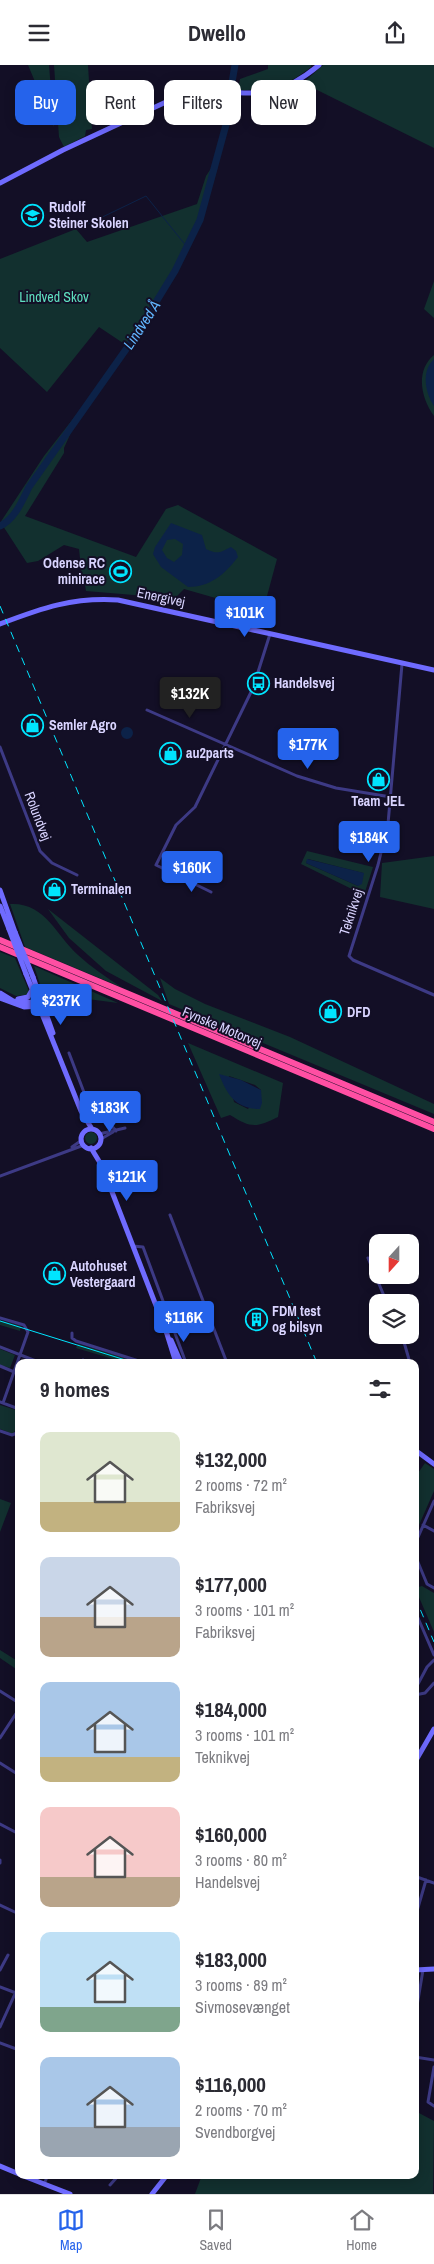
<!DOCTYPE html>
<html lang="en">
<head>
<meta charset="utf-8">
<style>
	:root { --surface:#fff; --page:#f7f7f7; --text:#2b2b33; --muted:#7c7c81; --line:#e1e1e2; --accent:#2563eb }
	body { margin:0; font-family:"Archivo Narrow",sans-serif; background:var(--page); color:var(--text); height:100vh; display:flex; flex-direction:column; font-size:19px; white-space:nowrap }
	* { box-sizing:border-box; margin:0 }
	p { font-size:16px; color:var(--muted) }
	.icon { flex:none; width:28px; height:28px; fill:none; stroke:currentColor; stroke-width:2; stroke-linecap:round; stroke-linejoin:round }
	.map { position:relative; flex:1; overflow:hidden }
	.details { position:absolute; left:15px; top:1294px; width:404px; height:820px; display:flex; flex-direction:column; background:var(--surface); border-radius:10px; box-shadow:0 2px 12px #0003 }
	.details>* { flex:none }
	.guide { position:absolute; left:15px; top:15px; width:405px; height:45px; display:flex; gap:10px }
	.needle { width:32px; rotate:201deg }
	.controls { position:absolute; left:369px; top:1169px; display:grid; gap:10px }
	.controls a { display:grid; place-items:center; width:50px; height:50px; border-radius:10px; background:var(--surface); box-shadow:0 2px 12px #0003; font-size:25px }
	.price { position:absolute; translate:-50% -42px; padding:0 11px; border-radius:5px; background:var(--accent); color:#fff; font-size:16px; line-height:32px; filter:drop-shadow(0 1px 2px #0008) }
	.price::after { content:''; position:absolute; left:50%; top:30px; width:15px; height:11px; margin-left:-8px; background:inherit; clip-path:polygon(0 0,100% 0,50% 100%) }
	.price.selected { background:#222; color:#fff }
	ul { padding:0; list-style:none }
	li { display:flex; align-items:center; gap:15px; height:125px; padding:0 25px }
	li span { display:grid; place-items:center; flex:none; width:140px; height:100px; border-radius:10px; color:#555 }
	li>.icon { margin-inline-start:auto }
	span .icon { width:60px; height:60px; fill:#fffc; stroke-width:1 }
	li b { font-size:21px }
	h2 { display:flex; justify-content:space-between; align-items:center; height:60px; padding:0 25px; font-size:21px }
	.pill { padding:0 18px; border-radius:10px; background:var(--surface); box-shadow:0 2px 12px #0003; font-size:18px; line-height:45px }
	.pill.selected { background:var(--accent); color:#fff }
	header { display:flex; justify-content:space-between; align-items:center; height:65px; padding:0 25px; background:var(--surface); font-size:22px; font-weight:700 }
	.tab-bar { display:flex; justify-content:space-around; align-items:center; height:70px; border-top:1px solid var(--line); background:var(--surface); font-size:14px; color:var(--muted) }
	.tab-bar a { display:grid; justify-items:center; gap:2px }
	.tab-bar .selected { color:var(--accent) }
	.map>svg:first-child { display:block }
</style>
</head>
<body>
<header><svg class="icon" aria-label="menu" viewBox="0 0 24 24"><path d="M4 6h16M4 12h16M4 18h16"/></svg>Dwello<svg class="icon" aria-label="share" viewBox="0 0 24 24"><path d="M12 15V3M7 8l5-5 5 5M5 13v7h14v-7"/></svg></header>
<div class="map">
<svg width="434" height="2129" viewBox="0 0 434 2129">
	<rect width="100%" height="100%" fill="#130f26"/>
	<path fill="#12302f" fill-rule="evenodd" d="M28 0H49L54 62Z
		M54 0H88L92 64 86 65 85 71 64 82 59 72Z
		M268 0H311V2C286 22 270 25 238 25L240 14 268 4Z
		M323 0H434V83L303 18Z
		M214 99 218 101 202 158 126 280 99 262 47 327 0 283V194L76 164 87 177 197 139 206 111Z
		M434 216V253L424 244Z
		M434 290V351C421 333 415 306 434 290Z
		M76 350 78 352 64 383V388L25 451 136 492 166 444 178 440 277 494 260 557 237 551 219 534 184 524 170 538 134 530 86 526 85 520 83 521 79 484 64 480 38 496 27 498 3 461 0 462V458L44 391Z
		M307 786 373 802 364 830 301 799ZM308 794 363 808 358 821 306 798Z
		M434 791V844L380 832 382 798Z
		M10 839C45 837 56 870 78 890 91 902 106 912 121 922L25 882Z
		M48 844 158 930 162 936 106 906 69 873Z
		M0 887 15 893 29 926 26 930 16 931 0 923Z
		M34 901 118 938 80 933H49L41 922Z
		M160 913 175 924 205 939 290 972 434 1039V1049L169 939Z
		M188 978 283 1018 278 1052C256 1063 251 1063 230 1050L221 1053ZM229 1011 255 1020 261 1025 248 1044 234 1037Z
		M85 1073a6 6 0 1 1 12 0a6 6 0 1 1-12 0Z
		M0 1255 21 1261 20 1266 0 1260Z
		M78 1279 139 1297H123L76 1283Z
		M0 1284 15 1290 10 1303 0 1300Z
		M0 1340 19 1346V1359L13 1369 0 1364Z
		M425 1398 434 1404V1426L415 1469V1406L418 1408Z
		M0 1434 11 1438 0 1467Z
		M422 1521 434 1528V1567L415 1523Z
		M0 1585 19 1597V1606L0 1593Z
		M419 2048 434 2056 433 2129H195L202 2110H415V2054Z"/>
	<path fill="#0c2248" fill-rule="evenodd" d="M434 294V341C425 328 421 306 434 294Z
		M171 458 202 470 206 484C218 490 221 487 231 482L236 486 238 492C224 510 210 522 188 522L161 502 153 489 155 482ZM175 474 183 479 182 490 174 497 167 493 162 485 167 475Z
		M121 668a6 6 0 1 1 12 0a6 6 0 1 1-12 0Z
		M307 794 364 808 362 819 358 821 306 798Z
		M219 1009 241 1015 261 1025 262 1038 260 1044C236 1044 227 1030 219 1009Z"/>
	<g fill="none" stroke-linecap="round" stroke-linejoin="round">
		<path stroke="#0c2248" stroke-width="1" d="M88 159 146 131 187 182"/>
		<path stroke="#0c2248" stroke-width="7" d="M231 23 235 0
			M0 461C15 454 22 436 29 422L134 273 175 206 200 155 227 56 230 32"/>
		<path stroke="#3d3a85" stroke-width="3" d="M402 599 388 759 378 800 349 891 353 895 434 930
			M147 645 297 711 336 723 391 732
			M0 682 40 786 52 798 77 810
			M211 827 156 800 176 760 195 742 253 623 270 569
			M69 988 93 1051 111 1060 116 1066
			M99 1069 125 1063
			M101 1074 113 1067
			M72 1082 82 1075
			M0 1111 84 1080
			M170 1150 227 1298
			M133 1181 143 1182 186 1298
			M368 1193 387 1238
			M0 1253 24 1260 28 1267 3 1338
			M72 1268V1273L76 1276 145 1298
			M402 1270 410 1298
			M0 1282 41 1298
			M82 1298 83 1295
			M0 1301 19 1309
			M0 1337 19 1344
			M0 1366 12 1370 17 1368 19 1364
			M423 1460 434 1466
			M415 1479 434 1436
			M415 1490 427 1519 434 1523
			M415 1546 434 1590
			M415 1617 418 1619 427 1602 434 1595
			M0 1626 19 1638
			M415 1630 425 1628 434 1618
			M0 1673 19 1644
			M0 1698 19 1710
			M0 1759 19 1769
			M0 1795V1798
			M417 1800V1812L434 1818
			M0 1840 19 1849
			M415 1853 426 1815
			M0 1905 8 1890
			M0 1922 16 1928
			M416 1947 423 1905
			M0 1962 19 1920
			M0 1978 19 1985
			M415 1992 434 1995
			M434 2002 428 2037 434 2041
			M44 2119 48 2110
			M110 2120 119 2110"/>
		<path stroke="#6f6bff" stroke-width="5" d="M0 118 63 85 181 30C241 18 263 47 319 0
			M0 559C42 543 73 532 118 535L434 605
			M0 825 15 867
			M0 841 9 864
			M26 909 81 1046 92 1064
			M33 912 53 968
			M0 928 13 936 40 938
			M0 933 24 942 40 941
			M18 934 28 932 32 925
			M81 1074a10 10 0 1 1 20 0a10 10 0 1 1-20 0Z
			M91 1083 102 1101 167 1269 176 1298
			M171 1275 181 1298
			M415 1385 434 1399
			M415 1697 434 1664
			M415 1905 434 1904
			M0 2101 19 2109
			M21 2110 70 2129
			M152 2129 167 2110"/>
		<path stroke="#ff4fa3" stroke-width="6" d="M0 875 434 1057
			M0 882 434 1064"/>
		<path stroke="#00e5ff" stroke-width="1" d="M0 1256 135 1298"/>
		<path stroke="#00e5ff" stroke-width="1" stroke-dasharray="8 6" stroke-linecap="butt" d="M0 541 317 1298
			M415 1532 434 1577"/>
		<path stroke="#6f6bff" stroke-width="5" d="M9 864 26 909
			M15 867 33 912"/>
	</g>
	<defs>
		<symbol id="school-ring" viewBox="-11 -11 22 22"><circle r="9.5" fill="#130f26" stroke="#00e5ff" stroke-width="1.5"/><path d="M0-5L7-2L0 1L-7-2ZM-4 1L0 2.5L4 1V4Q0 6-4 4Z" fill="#00e5ff"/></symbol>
		<symbol id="stadium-ring" viewBox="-11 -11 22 22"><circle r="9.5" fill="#130f26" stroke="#00e5ff" stroke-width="1.5"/><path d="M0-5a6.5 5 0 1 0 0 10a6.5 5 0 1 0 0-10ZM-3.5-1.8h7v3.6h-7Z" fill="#00e5ff"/></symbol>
		<symbol id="bus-ring" viewBox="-11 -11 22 22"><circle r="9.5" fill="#130f26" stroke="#00e5ff" stroke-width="1.5"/><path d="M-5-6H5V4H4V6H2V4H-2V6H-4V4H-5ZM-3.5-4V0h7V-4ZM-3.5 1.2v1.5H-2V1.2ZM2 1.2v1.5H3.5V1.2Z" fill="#00e5ff"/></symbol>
		<symbol id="shop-ring" viewBox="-11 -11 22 22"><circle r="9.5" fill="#130f26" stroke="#00e5ff" stroke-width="1.5"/><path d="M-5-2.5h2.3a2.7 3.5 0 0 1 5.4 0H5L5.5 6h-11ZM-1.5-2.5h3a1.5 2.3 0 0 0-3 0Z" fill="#00e5ff"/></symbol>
		<symbol id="building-ring" viewBox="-11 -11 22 22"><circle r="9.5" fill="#130f26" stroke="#00e5ff" stroke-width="1.5"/><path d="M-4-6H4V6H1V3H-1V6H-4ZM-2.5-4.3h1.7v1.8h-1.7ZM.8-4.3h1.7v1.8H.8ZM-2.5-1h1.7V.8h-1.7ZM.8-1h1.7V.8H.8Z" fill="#00e5ff"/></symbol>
	</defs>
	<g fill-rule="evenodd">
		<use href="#school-ring" x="20" y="138" width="25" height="25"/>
		<use href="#stadium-ring" x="108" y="494" width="25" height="25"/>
		<use href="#bus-ring" x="246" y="606" width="25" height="25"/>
		<use href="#shop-ring" x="20" y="648" width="25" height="25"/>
		<use href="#shop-ring" x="158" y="676" width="25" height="25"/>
		<use href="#shop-ring" x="366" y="702" width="25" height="25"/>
		<use href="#shop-ring" x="42" y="812" width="25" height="25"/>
		<use href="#shop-ring" x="318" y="934" width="25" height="25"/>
		<use href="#shop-ring" x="42" y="1196" width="25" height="25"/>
		<use href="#building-ring" x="244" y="1242" width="25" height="25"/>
	</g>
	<g text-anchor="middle" stroke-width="4" stroke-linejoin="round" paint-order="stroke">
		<g font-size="14" font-weight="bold" fill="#d9d4ff" stroke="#130f26" text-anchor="start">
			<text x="49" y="147">Rudolf<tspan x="49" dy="16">Steiner Skolen</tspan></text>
			<text x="105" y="503" text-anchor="end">Odense RC<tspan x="105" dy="16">minirace</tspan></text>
			<text x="274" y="623">Handelsvej</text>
			<text x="49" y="665">Semler Agro</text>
			<text x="186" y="693">au2parts</text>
			<text x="378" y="741" text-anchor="middle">Team JEL</text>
			<text x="71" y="829">Terminalen</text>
			<text x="347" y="952">DFD</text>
			<text x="70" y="1206">Autohuset<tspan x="70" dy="16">Vestergaard</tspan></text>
			<text x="272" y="1251">FDM test<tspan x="272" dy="16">og bilsyn</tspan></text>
		</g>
		<g font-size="14" fill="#5fe0c0" stroke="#130f26">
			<text x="54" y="237">Lindved Skov</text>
		</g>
		<g font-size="14" fill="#d9d4ff" stroke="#130f26">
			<text transform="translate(161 532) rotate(12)" y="5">Energivej</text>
			<text transform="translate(38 751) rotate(69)" y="5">Rolundvej</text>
			<text transform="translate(351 847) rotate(-72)" y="5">Teknikvej</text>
			<text transform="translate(222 962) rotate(23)" y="5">Fynske Motorvej</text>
		</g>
		<g font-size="15" font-style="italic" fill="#62b6ff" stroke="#130f26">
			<text transform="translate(142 260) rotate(-57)" y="5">Lindved Å</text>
		</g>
	</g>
</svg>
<div class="controls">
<a><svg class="needle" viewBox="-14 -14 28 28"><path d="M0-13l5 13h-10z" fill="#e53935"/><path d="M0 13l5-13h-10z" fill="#7c7c81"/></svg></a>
<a><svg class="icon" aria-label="layers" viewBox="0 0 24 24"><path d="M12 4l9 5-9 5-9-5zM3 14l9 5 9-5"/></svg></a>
</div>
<b class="price" style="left:245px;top:573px">$101K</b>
<b class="price selected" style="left:190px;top:654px">$132K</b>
<b class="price" style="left:308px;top:705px">$177K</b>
<b class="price" style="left:369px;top:798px">$184K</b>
<b class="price" style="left:192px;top:828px">$160K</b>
<b class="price" style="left:61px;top:961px">$237K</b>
<b class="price" style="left:110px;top:1068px">$183K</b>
<b class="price" style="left:127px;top:1137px">$121K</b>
<b class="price" style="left:184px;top:1278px">$116K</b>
<div class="guide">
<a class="pill selected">Buy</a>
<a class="pill">Rent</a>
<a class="pill">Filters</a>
<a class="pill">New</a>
</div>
<section class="details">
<h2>9 homes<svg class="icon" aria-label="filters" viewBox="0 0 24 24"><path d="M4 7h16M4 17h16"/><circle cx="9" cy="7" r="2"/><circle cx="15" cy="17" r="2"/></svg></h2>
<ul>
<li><span style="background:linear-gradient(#dfe7d0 70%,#c2b280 0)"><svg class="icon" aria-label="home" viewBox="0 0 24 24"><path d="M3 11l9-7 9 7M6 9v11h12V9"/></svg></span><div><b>$132,000</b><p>2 rooms · 72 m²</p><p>Fabriksvej</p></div></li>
<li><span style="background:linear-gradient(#c9d6e8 60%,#b9a48a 0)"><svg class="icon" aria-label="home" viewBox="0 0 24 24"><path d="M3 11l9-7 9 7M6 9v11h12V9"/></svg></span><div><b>$177,000</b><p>3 rooms · 101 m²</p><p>Fabriksvej</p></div></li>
<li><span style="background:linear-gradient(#a9c7e8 75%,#c2b280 0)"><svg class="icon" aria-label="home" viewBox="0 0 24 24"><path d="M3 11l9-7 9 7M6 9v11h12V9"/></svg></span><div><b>$184,000</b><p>3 rooms · 101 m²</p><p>Teknikvej</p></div></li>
<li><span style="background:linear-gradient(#f6c9c9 70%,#b9a48a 0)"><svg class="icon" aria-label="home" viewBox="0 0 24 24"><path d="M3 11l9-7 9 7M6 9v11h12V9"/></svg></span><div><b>$160,000</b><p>3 rooms · 80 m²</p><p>Handelsvej</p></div></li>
<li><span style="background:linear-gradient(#bfe0f5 75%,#7fa58c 0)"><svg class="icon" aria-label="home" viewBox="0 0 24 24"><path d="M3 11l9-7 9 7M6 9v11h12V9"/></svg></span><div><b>$183,000</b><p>3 rooms · 89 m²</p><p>Sivmosevænget</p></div></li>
<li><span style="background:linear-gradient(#a9c7e8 70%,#9aa5b1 0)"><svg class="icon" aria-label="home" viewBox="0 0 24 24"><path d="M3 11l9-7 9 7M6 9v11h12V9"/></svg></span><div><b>$116,000</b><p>2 rooms · 70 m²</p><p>Svendborgvej</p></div></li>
</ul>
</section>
</div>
<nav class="tab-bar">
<a class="selected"><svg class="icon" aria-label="map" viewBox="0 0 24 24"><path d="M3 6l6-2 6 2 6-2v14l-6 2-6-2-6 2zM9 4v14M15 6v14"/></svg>Map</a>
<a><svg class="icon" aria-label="saved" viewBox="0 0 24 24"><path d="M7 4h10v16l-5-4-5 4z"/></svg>Saved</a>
<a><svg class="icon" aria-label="home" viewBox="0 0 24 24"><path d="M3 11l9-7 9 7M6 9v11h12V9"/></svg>Home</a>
</nav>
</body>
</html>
